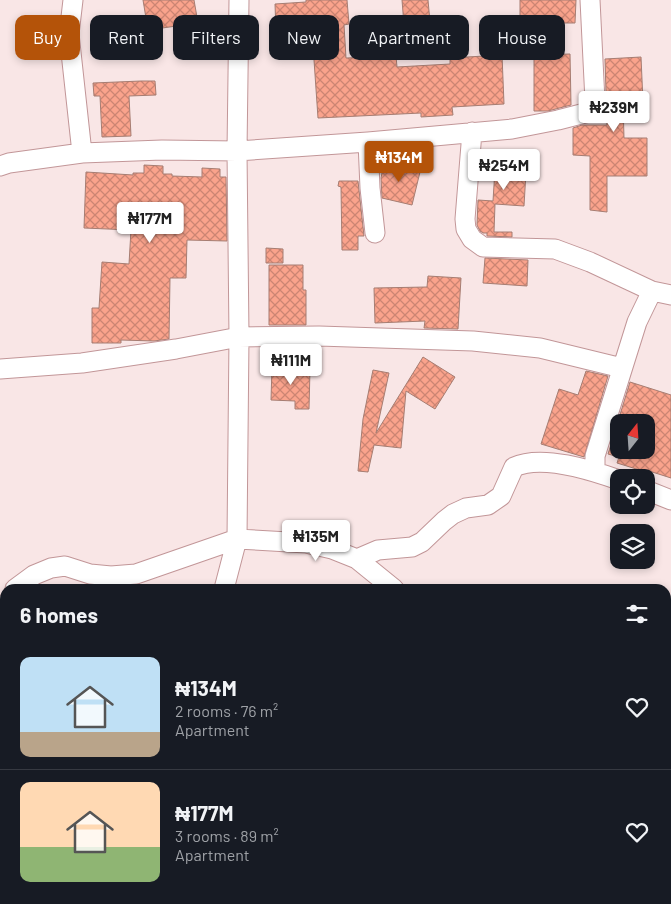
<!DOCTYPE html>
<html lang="en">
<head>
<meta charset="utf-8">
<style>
	:root { --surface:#171b24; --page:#242831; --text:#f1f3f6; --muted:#9ea1a6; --line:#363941; --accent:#b45309 }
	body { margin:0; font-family:Barlow,sans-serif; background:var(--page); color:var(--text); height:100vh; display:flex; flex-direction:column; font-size:19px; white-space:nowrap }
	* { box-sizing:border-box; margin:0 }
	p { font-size:16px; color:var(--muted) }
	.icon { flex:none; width:28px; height:28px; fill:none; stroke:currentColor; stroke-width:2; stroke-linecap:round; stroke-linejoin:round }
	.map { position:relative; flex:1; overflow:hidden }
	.panel { position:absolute; left:0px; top:584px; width:671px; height:321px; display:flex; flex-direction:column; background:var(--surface); border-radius:15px 15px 0 0; box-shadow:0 2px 8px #0003 }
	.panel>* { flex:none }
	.hud { position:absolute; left:15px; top:15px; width:641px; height:45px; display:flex; gap:10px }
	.needle { width:32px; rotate:17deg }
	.fabs { position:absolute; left:610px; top:414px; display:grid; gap:10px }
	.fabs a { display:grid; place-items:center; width:45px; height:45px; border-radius:10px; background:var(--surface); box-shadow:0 2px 8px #0003; font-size:25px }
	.price { position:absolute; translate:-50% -42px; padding:0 11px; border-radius:5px; background:#fff; color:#222; font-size:16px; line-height:32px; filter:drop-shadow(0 1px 2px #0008) }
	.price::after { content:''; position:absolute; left:50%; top:30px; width:15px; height:11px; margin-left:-8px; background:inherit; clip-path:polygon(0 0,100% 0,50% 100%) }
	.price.on { background:var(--accent); color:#fff }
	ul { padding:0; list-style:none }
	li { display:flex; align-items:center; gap:15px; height:125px; padding:0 20px }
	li+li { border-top:1px solid var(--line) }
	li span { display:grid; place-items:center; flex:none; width:140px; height:100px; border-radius:10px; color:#555 }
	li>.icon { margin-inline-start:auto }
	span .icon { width:60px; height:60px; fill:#fffc; stroke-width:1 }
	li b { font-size:21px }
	h2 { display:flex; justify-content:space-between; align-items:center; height:60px; padding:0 20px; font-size:21px }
	.pill { padding:0 18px; border-radius:10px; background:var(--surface); box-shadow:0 2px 8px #0003; font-size:18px; line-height:45px }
	.pill.on { background:var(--accent); color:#fff }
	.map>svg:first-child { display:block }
</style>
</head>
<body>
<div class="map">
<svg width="671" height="904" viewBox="0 0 671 904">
	<defs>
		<pattern id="building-cross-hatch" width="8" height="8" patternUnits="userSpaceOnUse" patternTransform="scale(1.25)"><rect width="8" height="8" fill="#faa38c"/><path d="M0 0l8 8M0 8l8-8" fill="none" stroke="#cc8573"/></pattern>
	</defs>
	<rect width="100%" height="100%" fill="#f9e6e6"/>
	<path fill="url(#building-cross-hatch)" stroke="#a67d72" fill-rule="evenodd" d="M143 0H194L198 23 148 30Z
		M306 0H347L349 24 344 25 346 58 396 56 397 67 450 64V58L502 55 504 104 452 107 453 115 421 117V113L318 118 312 31 276 32 275 4 306 2Z
		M402 0H428L430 22 404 25Z
		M520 0H576L575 23H520Z
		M570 54 571 105 548 111H534V55Z
		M641 57 643 102 623 103 624 138H647V176H607V212L590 210V156L573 155V128L582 125H607L605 59Z
		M141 81H155L156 95 129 96 131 136 102 137 100 96H94L93 83Z
		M496 153 527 155 524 206 495 204 494 232H512V237L487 236V233H483L480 231 477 225 478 200 493 201Z
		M384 163 394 166 395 163 412 167V170L420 172 412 205 382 198 381 178Z
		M144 165 163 166V174H172V176L202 177V168L220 169V177H226L227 241 187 240 186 278H170L169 339 154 341 121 340V343H92V308H99L102 262 129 264 131 230 84 228 86 172 133 175V173H144Z
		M339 181H358L364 236H358V250H342L341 187 338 186Z
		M266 248 283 249V263H266Z
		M485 258 528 260 527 286 483 283Z
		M269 265H303V290H306V325H269Z
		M428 276 461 278 458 329 424 328 425 321 375 323 374 288 427 287Z
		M423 357 455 377 435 409 406 391 401 448 374 445 368 472 358 471 363 419 373 370 389 373 376 433Z
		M272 367 310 369 309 409H295V401L271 400Z
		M586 371 608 376 584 457 541 444 559 389 578 395Z
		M630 382 671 395V478L646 470V472L617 463 619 457 608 454ZM619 422H646V450H619Z"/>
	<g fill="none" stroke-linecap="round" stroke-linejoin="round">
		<defs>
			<path id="minor" d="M73 0 69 34 82 153
				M472 132 465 219 466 229 472 239 483 247 555 249 590 262 652 291
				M368 142 370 188 375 233
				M0 166 9 163 82 153 162 150 237 151 368 142 512 129 558 120 589 112 593 108 595 101 590 0
				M0 369 82 363 176 349 239 337 319 336 473 341 540 348 622 368
				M595 471V456L637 322 652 291 671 295
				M646 490 671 500
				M357 559 378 550 412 547 422 542 444 521 453 514 466 508 488 505 501 496 514 467C542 454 591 470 619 480
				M15 589 34 575 51 568 65 566 90 574 111 576 136 574 237 539 306 543 332 549 357 559 394 589
				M224 589 237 539 239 337 237 151 239 0
				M0 611 5 604
				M666 727 671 730
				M666 756 671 750
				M0 889 5 892
				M22 900 30 904
				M505 900 510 904
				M572 904 575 900"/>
		</defs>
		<use href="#minor" stroke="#c29698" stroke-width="21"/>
		<use href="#minor" stroke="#fff" stroke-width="19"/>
	</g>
</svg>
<div class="fabs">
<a><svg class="needle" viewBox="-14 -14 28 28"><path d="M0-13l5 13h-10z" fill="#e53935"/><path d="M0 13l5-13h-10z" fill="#9ea1a6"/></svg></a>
<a><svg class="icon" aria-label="locate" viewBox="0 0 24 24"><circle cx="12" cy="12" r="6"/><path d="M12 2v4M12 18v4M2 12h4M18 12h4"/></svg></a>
<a><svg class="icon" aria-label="layers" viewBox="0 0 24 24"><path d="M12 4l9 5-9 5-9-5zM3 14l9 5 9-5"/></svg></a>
</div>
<b class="price" style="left:614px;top:133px">₦239M</b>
<b class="price on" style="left:399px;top:183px">₦134M</b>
<b class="price" style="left:504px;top:191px">₦254M</b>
<b class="price" style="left:150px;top:244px">₦177M</b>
<b class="price" style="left:291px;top:386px">₦111M</b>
<b class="price" style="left:316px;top:562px">₦135M</b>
<div class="hud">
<a class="pill on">Buy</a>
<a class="pill">Rent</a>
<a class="pill">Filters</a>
<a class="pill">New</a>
<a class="pill">Apartment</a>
<a class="pill">House</a>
</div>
<section class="panel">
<h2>6 homes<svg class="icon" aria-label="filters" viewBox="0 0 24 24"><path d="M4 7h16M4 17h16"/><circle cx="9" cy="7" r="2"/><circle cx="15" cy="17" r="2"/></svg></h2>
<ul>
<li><span style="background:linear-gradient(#bfe0f5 75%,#b9a48a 0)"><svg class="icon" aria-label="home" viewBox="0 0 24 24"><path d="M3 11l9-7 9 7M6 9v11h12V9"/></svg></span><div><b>₦134M</b><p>2 rooms · 76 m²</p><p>Apartment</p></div><svg class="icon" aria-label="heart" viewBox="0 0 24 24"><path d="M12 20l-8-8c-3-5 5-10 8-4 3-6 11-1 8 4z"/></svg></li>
<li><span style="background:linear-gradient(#ffd9b3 65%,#8fb573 0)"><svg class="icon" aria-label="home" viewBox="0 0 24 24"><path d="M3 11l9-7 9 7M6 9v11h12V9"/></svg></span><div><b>₦177M</b><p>3 rooms · 89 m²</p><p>Apartment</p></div><svg class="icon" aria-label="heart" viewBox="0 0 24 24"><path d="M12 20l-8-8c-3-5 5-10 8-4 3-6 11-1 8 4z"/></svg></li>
</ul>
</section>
</div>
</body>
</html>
